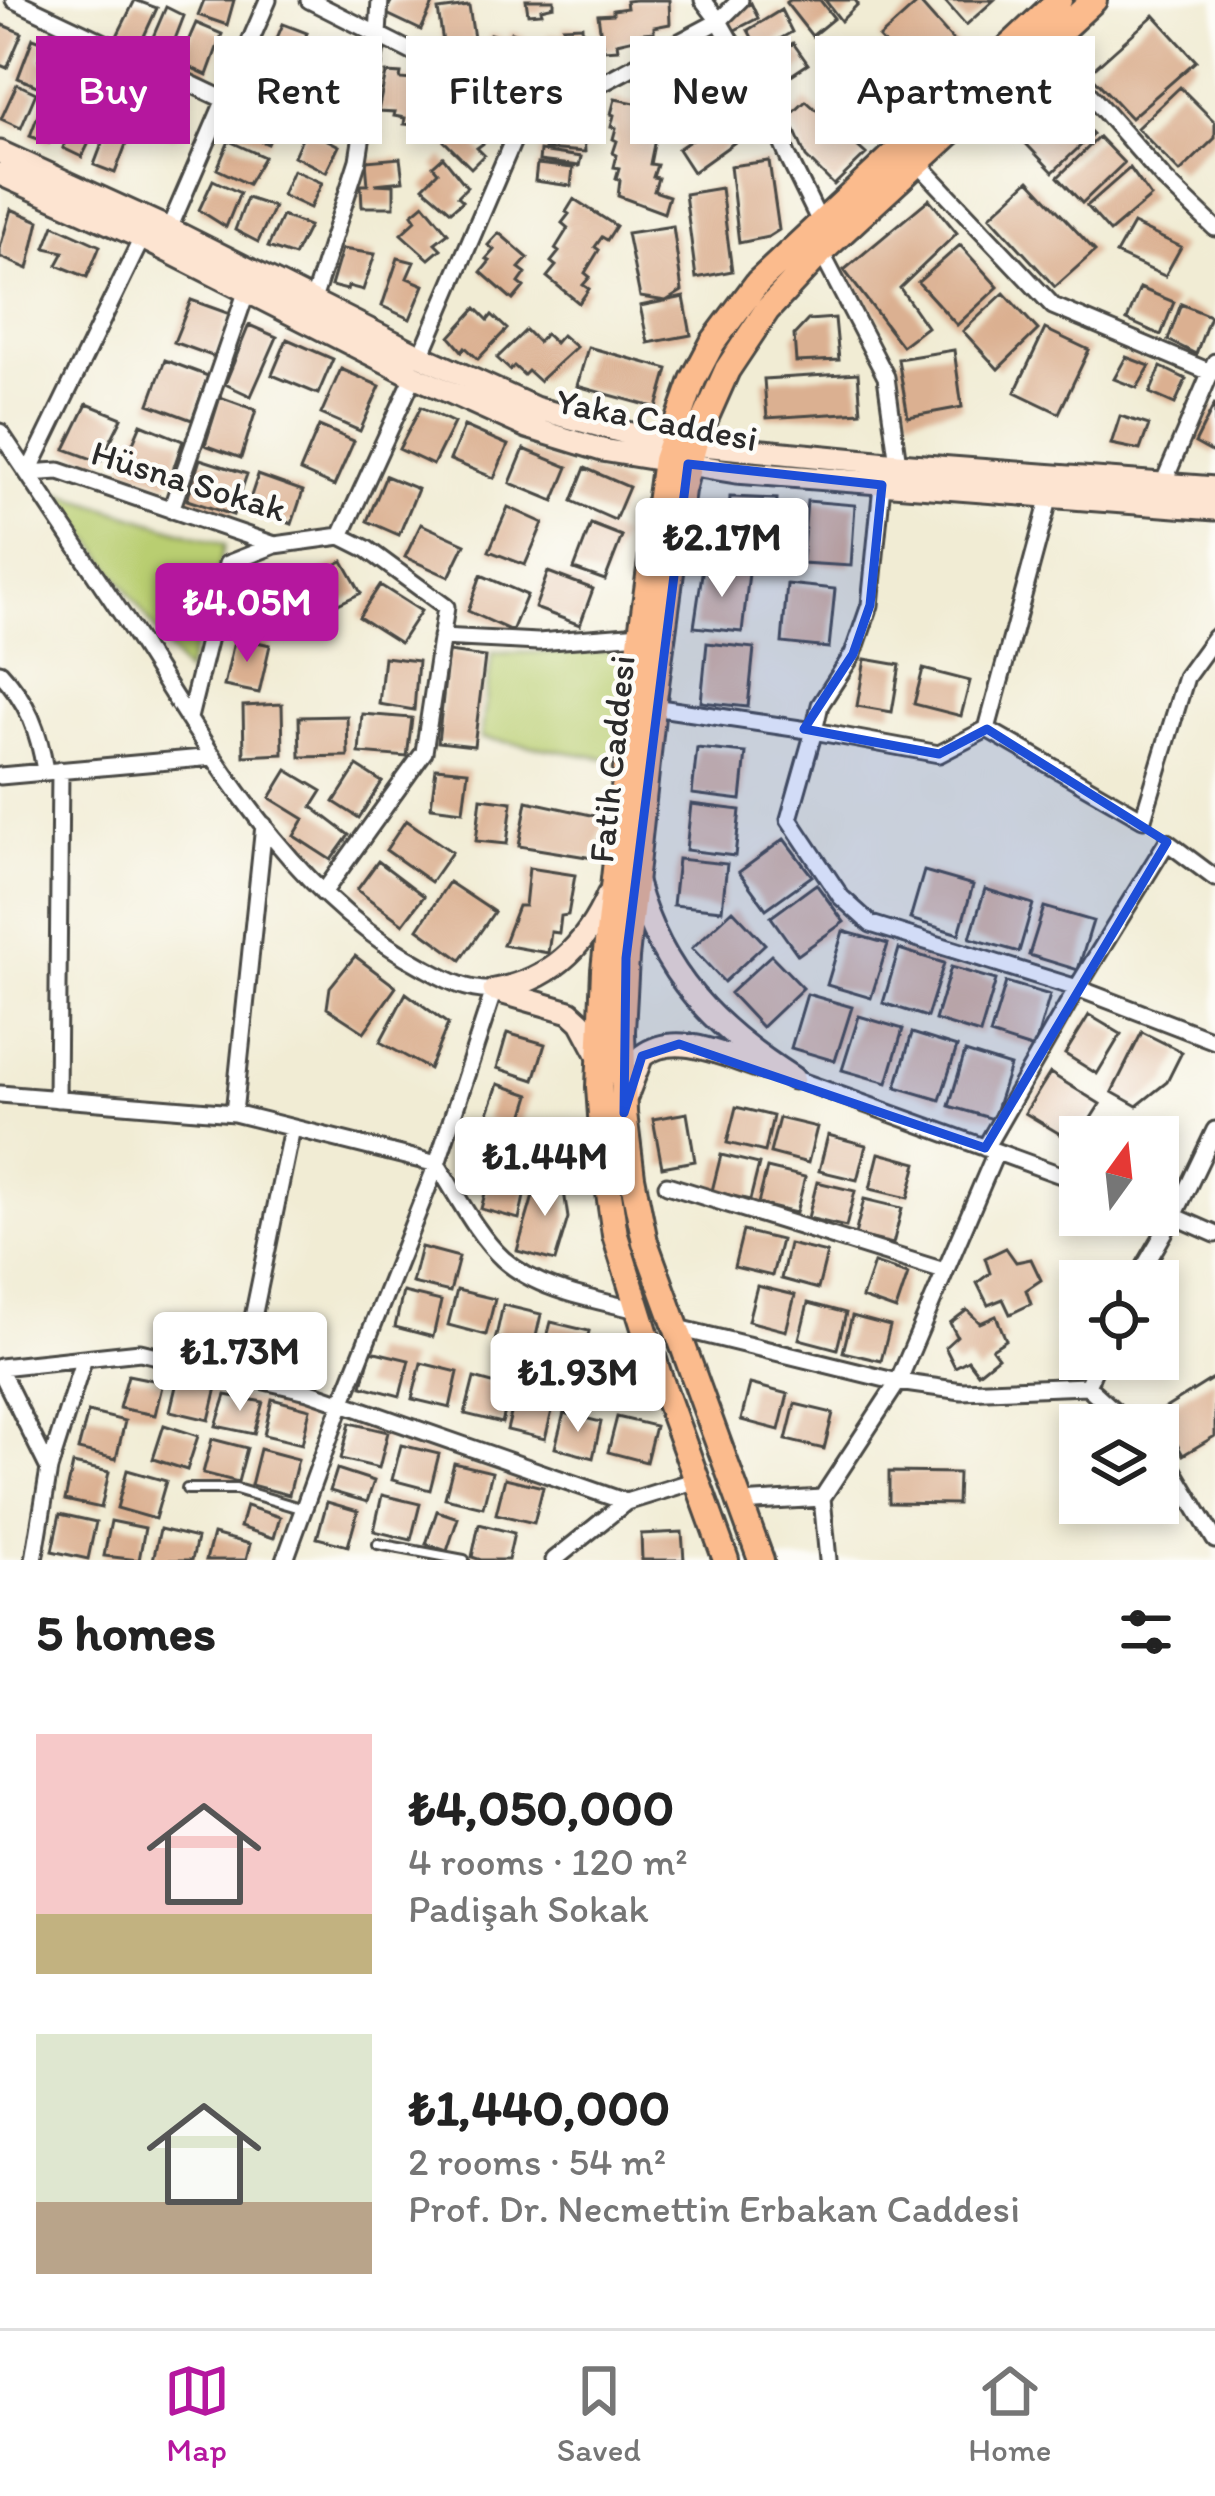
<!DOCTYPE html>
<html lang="en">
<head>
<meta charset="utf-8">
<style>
	:root { --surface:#fff; --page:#f2f2f2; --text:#222; --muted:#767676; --line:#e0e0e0; --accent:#b5179e }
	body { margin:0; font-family:Itim,sans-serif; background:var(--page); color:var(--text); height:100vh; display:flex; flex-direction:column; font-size:45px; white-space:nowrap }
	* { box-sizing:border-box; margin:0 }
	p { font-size:39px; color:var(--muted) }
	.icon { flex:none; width:66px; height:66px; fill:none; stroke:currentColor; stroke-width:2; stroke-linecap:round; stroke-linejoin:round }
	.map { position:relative; height:1560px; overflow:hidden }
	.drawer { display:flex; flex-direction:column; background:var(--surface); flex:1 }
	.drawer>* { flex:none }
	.top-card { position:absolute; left:36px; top:36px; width:1143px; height:108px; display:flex; gap:24px }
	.needle { width:78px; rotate:15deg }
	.tools { position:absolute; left:1059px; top:1116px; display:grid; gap:24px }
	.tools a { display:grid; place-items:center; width:120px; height:120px; border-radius:0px; background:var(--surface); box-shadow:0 6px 18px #0003; font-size:60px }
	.price { position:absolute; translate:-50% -102px; padding:0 27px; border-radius:12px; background:#fff; color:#222; font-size:39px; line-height:78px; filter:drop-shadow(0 3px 6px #0008) }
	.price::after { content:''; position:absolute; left:50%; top:72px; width:36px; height:27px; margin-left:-18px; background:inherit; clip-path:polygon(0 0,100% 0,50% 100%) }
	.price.current { background:var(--accent); color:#fff }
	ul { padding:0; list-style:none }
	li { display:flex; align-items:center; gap:36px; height:300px; padding:0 36px }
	li span { display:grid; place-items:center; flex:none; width:336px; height:240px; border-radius:0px; color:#555 }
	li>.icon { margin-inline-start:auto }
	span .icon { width:144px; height:144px; fill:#fffc; stroke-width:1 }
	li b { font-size:51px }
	h2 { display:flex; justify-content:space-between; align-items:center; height:144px; padding:0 36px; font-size:51px }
	.tag { padding:0 42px; border-radius:0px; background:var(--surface); box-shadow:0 6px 18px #0003; font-size:42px; line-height:108px }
	.tag.current { background:var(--accent); color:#fff }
	.menu { display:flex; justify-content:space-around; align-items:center; height:168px; border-top:3px solid var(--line); background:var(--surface); font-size:33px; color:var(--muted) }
	.menu a { display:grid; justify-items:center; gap:6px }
	.menu .current { color:var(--accent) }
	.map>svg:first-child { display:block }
</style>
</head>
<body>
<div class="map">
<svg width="1215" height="1560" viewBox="0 0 1215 1560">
	<rect width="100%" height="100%" fill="#fdfcf7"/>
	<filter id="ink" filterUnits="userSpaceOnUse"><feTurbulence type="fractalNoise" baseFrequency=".00833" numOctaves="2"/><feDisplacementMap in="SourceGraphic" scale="24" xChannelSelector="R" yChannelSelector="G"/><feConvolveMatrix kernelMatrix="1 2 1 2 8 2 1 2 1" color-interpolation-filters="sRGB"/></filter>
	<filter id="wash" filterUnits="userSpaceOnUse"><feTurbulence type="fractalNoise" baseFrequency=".004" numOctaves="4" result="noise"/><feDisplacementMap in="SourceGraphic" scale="48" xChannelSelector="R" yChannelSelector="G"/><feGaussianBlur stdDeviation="2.7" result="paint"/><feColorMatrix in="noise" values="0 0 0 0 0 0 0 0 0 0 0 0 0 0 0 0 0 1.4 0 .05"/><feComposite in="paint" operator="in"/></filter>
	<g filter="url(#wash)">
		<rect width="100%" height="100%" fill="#f1ecd4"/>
		<path fill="#b9ce71" stroke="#727c4e" stroke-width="3" d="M58 493 225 545 186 673Z
			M630 651 620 741 610 759 481 738 492 653Z"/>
		<g id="blocks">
			<path fill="#dbb091" d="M135 0 157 8 139 47 116 38Z
				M204 0H234L227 25 198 15Z
				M392 0H435L421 30 385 13Z
				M526 0H554V6L541 9 542 13 528 14Z
				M635 0H669L670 24 654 27V32L642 33 643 37 617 43 618 49 603 50 598 15 613 14V10L627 8 626 1Z
				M790 0H820L834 18 812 36 786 3Z
				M825 0H855L858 4 841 21Z
				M944 0H994L966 25Z
				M919 2 966 55 926 90 879 38Z
				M751 3 758 18 733 31 726 19Z
				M469 6 475 45 444 49 438 10Z
				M166 7 184 16 170 52 150 44Z
				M781 10 792 32 759 51 748 30Z
				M1154 15 1196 61 1131 118 1089 73Z
				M196 23 222 34 207 75 179 62Z
				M0 24 22 33 7 68 0 65Z
				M283 24 307 33 293 66 269 57Z
				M582 26 585 66 567 68 568 72 551 75 547 35 565 34 563 27Z
				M511 32 525 36 514 74 503 70 501 77 481 72 490 34 509 40Z
				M33 38 44 42 39 59 48 63 39 87 18 78Z
				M324 40 347 50 334 77 312 71Z
				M793 43 808 64 773 87 760 65Z
				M714 49 728 69 687 96 671 75Z
				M65 51 84 59 70 96 50 88Z
				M864 54 912 107 874 140 827 88Z
				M94 66 118 77 103 111 81 100Z
				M259 72 291 84 283 107 250 96Z
				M386 73 401 74 400 79 412 80 411 87 428 88 422 126 404 124 405 118 394 116 395 112 378 111Z
				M731 77 743 98 687 134 678 112Z
				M129 80 149 87 135 126 115 116Z
				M17 84 36 93 21 128 1 119Z
				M1180 87 1215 122V138L1180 172 1137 128Z
				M1051 90 1093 134 1053 172 1011 128Z
				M162 95 186 104 174 137 151 131Z
				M310 97 342 110 331 132 301 119Z
				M44 99 65 108 49 143 30 136Z
				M615 99 650 106 646 123 655 125 651 138 655 139 650 164 657 165 653 177 658 178 654 191 669 196 664 213 618 196 620 180 616 178 619 168 614 167 617 155 613 153 617 141 613 139 616 128 611 127 614 115 611 114Z
				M806 101 866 154 834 185 806 157 789 117Z
				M245 103 279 118 268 144 233 129Z
				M742 106 756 127 693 172 678 149Z
				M464 110 488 140 477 148 484 155 471 168 444 141 458 128 451 120Z
				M76 112 99 122 82 157 63 148Z
				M110 123 131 131 115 173 94 165Z
				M306 129 339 146 326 172 294 156Z
				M584 133 585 152 545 149 544 136Z
				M1099 137 1124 163 1082 203 1058 177Z
				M229 141 264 157 248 184 217 169Z
				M540 151 581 157 579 166 539 161Z
				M443 157 467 187 458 196 463 201 451 211 423 187 438 172 433 166Z
				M400 158 403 181 375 184 394 185V207H362L361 185H368L366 161Z
				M769 161 779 230 768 237 739 243 730 166Z
				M537 164 573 168 571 186 535 181Z
				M1130 168 1151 197 1110 232 1087 206Z
				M293 170 322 183 310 208 282 195Z
				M213 180 240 193 226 227 199 210Z
				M1029 180 1095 251 1055 287 990 216Z
				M721 188 732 271 696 278 685 194Z
				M247 198 274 207 258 242 235 230Z
				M574 199 616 226 607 240 602 237 595 247 599 250 585 273 590 277 583 285 589 289 579 303 547 277 556 266 551 262 559 252 555 249 568 228 562 223 569 214 566 212Z
				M929 199 957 233 900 288 927 327 902 346 844 270Z
				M424 204 448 233 435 243 441 249 429 259 401 234 416 220 412 214Z
				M11 209 39 221 28 269 0 257V248Z
				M282 216 309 226 294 256 268 247Z
				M1133 224 1181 247 1165 276 1116 254Z
				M54 225 100 246 87 277 57 265 64 252 45 248Z
				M673 226 682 291 666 301 640 297 627 233Z
				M499 233 528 258 519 268 526 273 519 283 524 287 513 300 481 272 490 261 486 259 494 250 488 245Z
				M960 245 998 287 957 325 918 282Z
				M342 249 375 254 363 290 348 286 347 290 331 286Z
				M398 258 414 262 407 278 424 285 410 319 382 306Z
				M1140 288 1174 302 1161 335 1127 320Z
				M1004 293 1038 330 998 369 963 331Z
				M684 297 691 335 648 343 640 306Z
				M191 300 230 314 215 357 174 342Z
				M1181 304 1210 316 1196 354 1168 340Z
				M476 308 488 320 492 315 507 329 478 359 465 347 462 351 450 337Z
				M835 318 839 360 796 362 794 335 808 320Z
				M249 325 277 337 251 396 225 384Z
				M1045 329 1089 350 1059 413 1015 392Z
				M526 330 538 342 545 334 555 343 562 335 576 347 539 381 528 371 524 375 514 366 510 370 497 358Z
				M287 339 333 359 318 394 272 375Z
				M588 347 668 369 657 408 577 386Z
				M954 350 962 407 908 417 898 359Z
				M1126 357 1150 366 1137 388 1114 379Z
				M165 360 208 376 192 420 149 404Z
				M1161 367 1186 379 1175 404 1150 393Z
				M341 369 380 386 360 431 321 414Z
				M858 373 861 412 767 418 764 379Z
				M220 397 256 410 241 458 205 445Z
				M1215 403V454L1195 443Z
				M87 404 122 418 100 462 65 449Z
				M421 407 454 423 433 465 399 449Z
				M1120 416 1149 425 1140 450 1111 444Z
				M141 424 183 441 168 484 123 466Z
				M319 426 354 441 334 486 300 471Z
				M464 426 508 445 494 478 450 460Z
				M524 449 568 467 554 501 510 483Z
				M200 459 247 474 233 515 187 500Z
				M585 468 629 487 615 520 572 501Z
				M258 475 303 491 292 524 247 508Z
				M386 476 418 489 399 535 367 521Z
				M730 497 777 499 774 558 726 555Z
				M807 501 855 505 851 566 802 563Z
				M508 507 543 523 525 565 489 551Z
				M421 524 465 544 449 577 405 557Z
				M591 524 622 536 605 580 574 569Z
				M343 561 361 593 319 613 302 580Z
				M703 567 749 573 742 632 694 627Z
				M548 572 593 589 580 625 535 608Z
				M481 575 527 595 512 631 468 611Z
				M787 584 835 589 829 648 782 643Z
				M253 585 298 597 288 635 243 624Z
				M380 585 421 611 400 643 359 617Z
				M235 637 270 645 259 693 224 686Z
				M707 643 754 648 748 707 701 702Z
				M448 652 485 657 474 746 438 742Z
				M384 657 418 661 414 710 379 704Z
				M865 659 900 665 892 712 857 706Z
				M923 669 970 681 961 716 914 704Z
				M282 704 283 754 244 756 243 706Z
				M362 714 412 718 407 757 359 753Z
				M347 716 348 756 300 757 299 717Z
				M697 748 746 753 741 800 692 794Z
				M357 766 382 782 359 818 334 802Z
				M436 768 468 771 463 811 431 807Z
				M287 770 322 791 312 807 349 835 331 860 294 836 304 819 270 798Z
				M481 798 512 802 507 844 476 841Z
				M527 801 605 818 593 858 519 846Z
				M691 804 740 810 735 856 686 850Z
				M406 820 452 852 431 882 386 850Z
				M784 839 812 876 766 909 739 872Z
				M678 859 727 864 722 910 673 905Z
				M378 861 424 896 403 924 357 890Z
				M529 868 575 875 568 915 561 916 559 933 551 932 548 953 503 945 518 906H525Z
				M924 871 973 885 959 934 910 919Z
				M449 882 494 912 461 960 418 929Z
				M816 884 844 922 798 955 771 917Z
				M985 889 1033 904 1019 952 970 938Z
				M1044 907 1093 921 1078 970 1029 955Z
				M733 910 765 944 724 982 692 948Z
				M843 931 888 944 871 998 827 985Z
				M899 949 944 963 927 1017 883 1003Z
				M771 955 803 988 762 1027 730 993Z
				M355 956 396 987 364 1032 327 1008 330 987Z
				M951 967 996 980 980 1034 935 1020Z
				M1006 982 1050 995 1034 1049 990 1035Z
				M406 993 448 1024 429 1069 380 1042Z
				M807 994 852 1007 835 1061 791 1048Z
				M1089 1015 1121 1034 1097 1074 1065 1054Z
				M859 1016 903 1029 887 1083 842 1070Z
				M1142 1032 1182 1052 1167 1082 1137 1106 1112 1092Z
				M507 1033 545 1044 534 1080 497 1068Z
				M912 1033 957 1047 940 1100 896 1087Z
				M965 1052 1010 1066 993 1119 949 1106Z
				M1050 1073 1100 1104 1075 1143 1025 1113Z
				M498 1084 530 1095 519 1130 486 1119Z
				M736 1107 773 1116 765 1152 727 1143Z
				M687 1113 695 1161 662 1167 653 1119Z
				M779 1118 817 1127 808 1163 770 1153Z
				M482 1131 516 1141 508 1165 475 1154Z
				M828 1135 866 1145 857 1180 819 1171Z
				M879 1153 917 1163 908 1198 870 1189Z
				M721 1155 759 1164 750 1200 712 1191Z
				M767 1168 805 1177 796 1213 758 1204Z
				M540 1172 562 1178 568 1218 555 1261 517 1251Z
				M490 1174 527 1183 519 1219 481 1209Z
				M817 1182 855 1191 846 1227 808 1218Z
				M864 1199 902 1208 893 1244 855 1235Z
				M743 1231 781 1240 772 1276 734 1267Z
				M789 1244 827 1253 818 1289 781 1279Z
				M421 1247 459 1257 450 1292 412 1283Z
				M1006 1248 1016 1262 1031 1259 1041 1280 1026 1290 1031 1304 1010 1314 1003 1299 988 1305 977 1283 990 1273 985 1258Z
				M874 1263 908 1274 896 1310 862 1298Z
				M757 1286 795 1295 786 1331 748 1321Z
				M457 1290 495 1299 486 1335 448 1325Z
				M403 1292 441 1301 433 1337 395 1327Z
				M808 1303 846 1313 837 1349 799 1339Z
				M503 1305 541 1314 533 1350 495 1341Z
				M967 1310 980 1323 996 1316 1006 1340 992 1349 998 1357 978 1373 968 1360 955 1367 945 1347 957 1336 950 1323Z
				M852 1316 890 1326 881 1361 843 1352Z
				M551 1322 589 1331 580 1367 542 1357Z
				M598 1338 619 1344 609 1380 588 1374Z
				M371 1351 409 1360 400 1396 362 1386Z
				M421 1363 458 1372 450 1408 412 1399Z
				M128 1375 163 1382 155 1415 119 1408Z
				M1215 1377V1436L1183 1455 1159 1412Z
				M178 1378 217 1387 209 1420 170 1411Z
				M474 1378 511 1388 502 1423 465 1414Z
				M750 1384 788 1394 779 1430 741 1420Z
				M516 1394 554 1403 545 1439 507 1430Z
				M226 1395 263 1402 254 1434 216 1426Z
				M272 1399 310 1409 302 1444 264 1435Z
				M795 1404 833 1413 824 1449 786 1440Z
				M88 1412 125 1421 116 1459 78 1450Z
				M564 1413 601 1422 593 1458 555 1448Z
				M617 1417 655 1426 646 1462 608 1452Z
				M350 1423 388 1432 379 1468 341 1459Z
				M164 1425 198 1436 187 1470 153 1459Z
				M212 1439 247 1448 238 1482 203 1473Z
				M401 1445 439 1454 430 1490 392 1480Z
				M260 1449 298 1459 289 1495 251 1485Z
				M454 1463 492 1472 483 1507 445 1498Z
				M73 1464 109 1472 101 1508 65 1500Z
				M337 1469 374 1481 367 1502 330 1491Z
				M127 1470 166 1481 155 1519 117 1508Z
				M889 1472 958 1473 957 1504 889 1503Z
				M505 1478 543 1487 534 1523 496 1514Z
				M382 1495 420 1504 411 1540 374 1531Z
				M327 1502 358 1511 348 1546 317 1538Z
				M246 1506 280 1517 274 1538 240 1527Z
				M437 1511 458 1518 447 1551 426 1544Z
				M60 1514 96 1522 88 1559 52 1551Z
				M111 1521 145 1528 139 1560 104 1556Z
				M479 1524 514 1533 508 1560H481L472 1557Z
				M160 1529 197 1538 192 1560H153Z
				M682 1532 684 1560H642L641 1534Z
				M213 1534 250 1544 246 1560H206Z"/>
		</g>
	</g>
	<g filter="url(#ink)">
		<use href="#blocks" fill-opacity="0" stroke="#494844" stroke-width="3"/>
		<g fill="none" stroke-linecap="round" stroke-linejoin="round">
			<defs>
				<path id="lane" d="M187 1489H236L303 1509
					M378 1544 464 1560"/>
				<path id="street" d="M14 0 225 100
					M309 0 531 112
					M740 0 719 21 765 102 789 159 820 222
					M1046 45 1165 180 1215 228
					M917 162 1053 306 1210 372
					M169 229 268 0
					M142 238 28 473 59 471 275 545 341 536 414 376
					M821 252 886 377 898 464
					M313 300 358 160 378 35 380 0
					M421 356 512 143 531 112 597 86 719 21 703 0
					M0 432C41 493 82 554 123 616 206 744 285 893 425 968 447 980 468 992 494 990L437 1164C457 1195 476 1234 503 1259 539 1291 593 1299 637 1310
					M1163 484 1215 362
					M1050 496 987 729 1143 819 1186 677 1215 637
					M171 510 247 290
					M441 637 538 642 641 634
					M0 672C28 702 39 731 45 771
					M653 707 814 731 820 705 853 654 870 605 882 485
					M189 718 227 564 275 545
					M0 776 214 757
					M1215 878 1167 842 1077 988 1215 1041
					M323 893 424 752 446 607 367 549 341 536
					M793 1078 1080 1182
					M0 1094 234 1113 264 825
					M57 1099 60 770
					M234 1113 437 1164 342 1403 285 1560
					M985 1148 1077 988 871 924 841 897 789 819 814 731 939 754 987 729
					M667 1185 944 1271
					M1158 1209 1215 1234
					M1136 1281 1174 1216 1215 1130
					M674 1327 898 1382 962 1391 1087 1386 1099 1359
					M0 1367 140 1352 308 1391 626 1502
					M0 1370 49 1469
					M241 1376 292 1128
					M1087 1386 1130 1425
					M1158 1450 1166 1458 1215 1540
					M822 1498 828 1560
					M740 1503 822 1498 898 1382 996 1152
					M34 1560 49 1469 84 1358
					M554 1560 626 1502 697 1480"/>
				<path id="secondary" d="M0 152 169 229 421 356 535 408 622 432 670 442 898 464 1215 488
					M0 174 142 238 414 376 527 427 602 450 736 472 1215 509
					M636 883C662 975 714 1028 793 1078
					M494 990C550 981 586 946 608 895
					M500 992 570 1012 581 1022 599 1056
					M627 1095 642 1056C678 1029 728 1058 766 1069"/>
				<path id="primary" d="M726 1560 659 1376 615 1235 604 1158 599 1087 604 970 641 634 665 460 693 380 713 342 758 282 1059 0
					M761 1560 645 1242 632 1177 624 1113 622 1031 626 958 653 707 682 490 695 442 727 370 767 310 821 252 1094 0"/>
			</defs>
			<use href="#lane" stroke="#494844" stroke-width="14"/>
			<use href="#street" stroke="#494844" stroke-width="21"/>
			<use href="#secondary" stroke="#494844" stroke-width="27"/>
			<use href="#primary" stroke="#494844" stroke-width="30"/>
			<use href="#lane" stroke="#fff" stroke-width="8"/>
			<use href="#street" stroke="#fff" stroke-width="15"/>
			<use href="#secondary" stroke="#fde4d1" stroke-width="21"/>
			<use href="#primary" stroke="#fbbb8d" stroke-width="24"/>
		</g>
	</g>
	<path fill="#1d4ed8" fill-opacity="0.2" stroke="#1d4ed8" stroke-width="9" stroke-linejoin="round" d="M688 464 882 485 870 605 853 654 804 729 939 754 987 729 1167 842 985 1148 679 1044 642 1056 624 1113 626 958Z"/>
	<g text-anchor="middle" stroke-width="9" stroke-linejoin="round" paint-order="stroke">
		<g font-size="36" fill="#2b2b2b" stroke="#fdfcf7">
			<text transform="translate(657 419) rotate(11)" y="13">Yaka Caddesi</text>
			<text transform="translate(189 480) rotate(17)" y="13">Hüsna Sokak</text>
			<text transform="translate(611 759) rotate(-84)" y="13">Fatih Caddesi</text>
		</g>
	</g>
</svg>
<div class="tools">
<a><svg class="needle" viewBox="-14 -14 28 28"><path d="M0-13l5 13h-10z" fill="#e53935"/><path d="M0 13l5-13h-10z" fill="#767676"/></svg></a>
<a><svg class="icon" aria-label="locate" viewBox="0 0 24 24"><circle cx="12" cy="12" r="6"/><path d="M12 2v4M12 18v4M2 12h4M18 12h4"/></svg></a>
<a><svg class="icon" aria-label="layers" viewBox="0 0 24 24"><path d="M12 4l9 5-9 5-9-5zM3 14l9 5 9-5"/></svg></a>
</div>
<b class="price" style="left:722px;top:600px">₺2.17M</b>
<b class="price current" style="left:247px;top:665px">₺4.05M</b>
<b class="price" style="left:545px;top:1219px">₺1.44M</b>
<b class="price" style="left:240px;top:1414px">₺1.73M</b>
<b class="price" style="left:578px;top:1435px">₺1.93M</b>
<div class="top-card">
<a class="tag current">Buy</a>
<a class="tag">Rent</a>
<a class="tag">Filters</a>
<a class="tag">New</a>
<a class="tag">Apartment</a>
</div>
</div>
<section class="drawer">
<h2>5 homes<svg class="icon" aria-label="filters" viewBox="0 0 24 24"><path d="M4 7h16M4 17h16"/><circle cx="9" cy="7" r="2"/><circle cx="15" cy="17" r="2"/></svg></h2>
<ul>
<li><span style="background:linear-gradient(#f6c9c9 75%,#c2b280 0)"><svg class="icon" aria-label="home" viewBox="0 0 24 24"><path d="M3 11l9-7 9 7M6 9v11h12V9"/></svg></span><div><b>₺4,050,000</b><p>4 rooms · 120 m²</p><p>Padişah Sokak</p></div></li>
<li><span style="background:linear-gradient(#dfe7d0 70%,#b9a48a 0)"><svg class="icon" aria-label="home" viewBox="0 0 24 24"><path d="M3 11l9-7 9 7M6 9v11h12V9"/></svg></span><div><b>₺1,440,000</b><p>2 rooms · 54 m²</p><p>Prof. Dr. Necmettin Erbakan Caddesi</p></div></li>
</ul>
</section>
<nav class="menu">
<a class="current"><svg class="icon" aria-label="map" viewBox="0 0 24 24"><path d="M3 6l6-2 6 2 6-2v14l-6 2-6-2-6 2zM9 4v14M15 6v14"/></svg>Map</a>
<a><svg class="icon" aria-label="saved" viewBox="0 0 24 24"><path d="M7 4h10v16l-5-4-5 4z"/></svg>Saved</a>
<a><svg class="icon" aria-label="home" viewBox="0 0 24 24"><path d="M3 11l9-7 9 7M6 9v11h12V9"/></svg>Home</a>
</nav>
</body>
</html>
